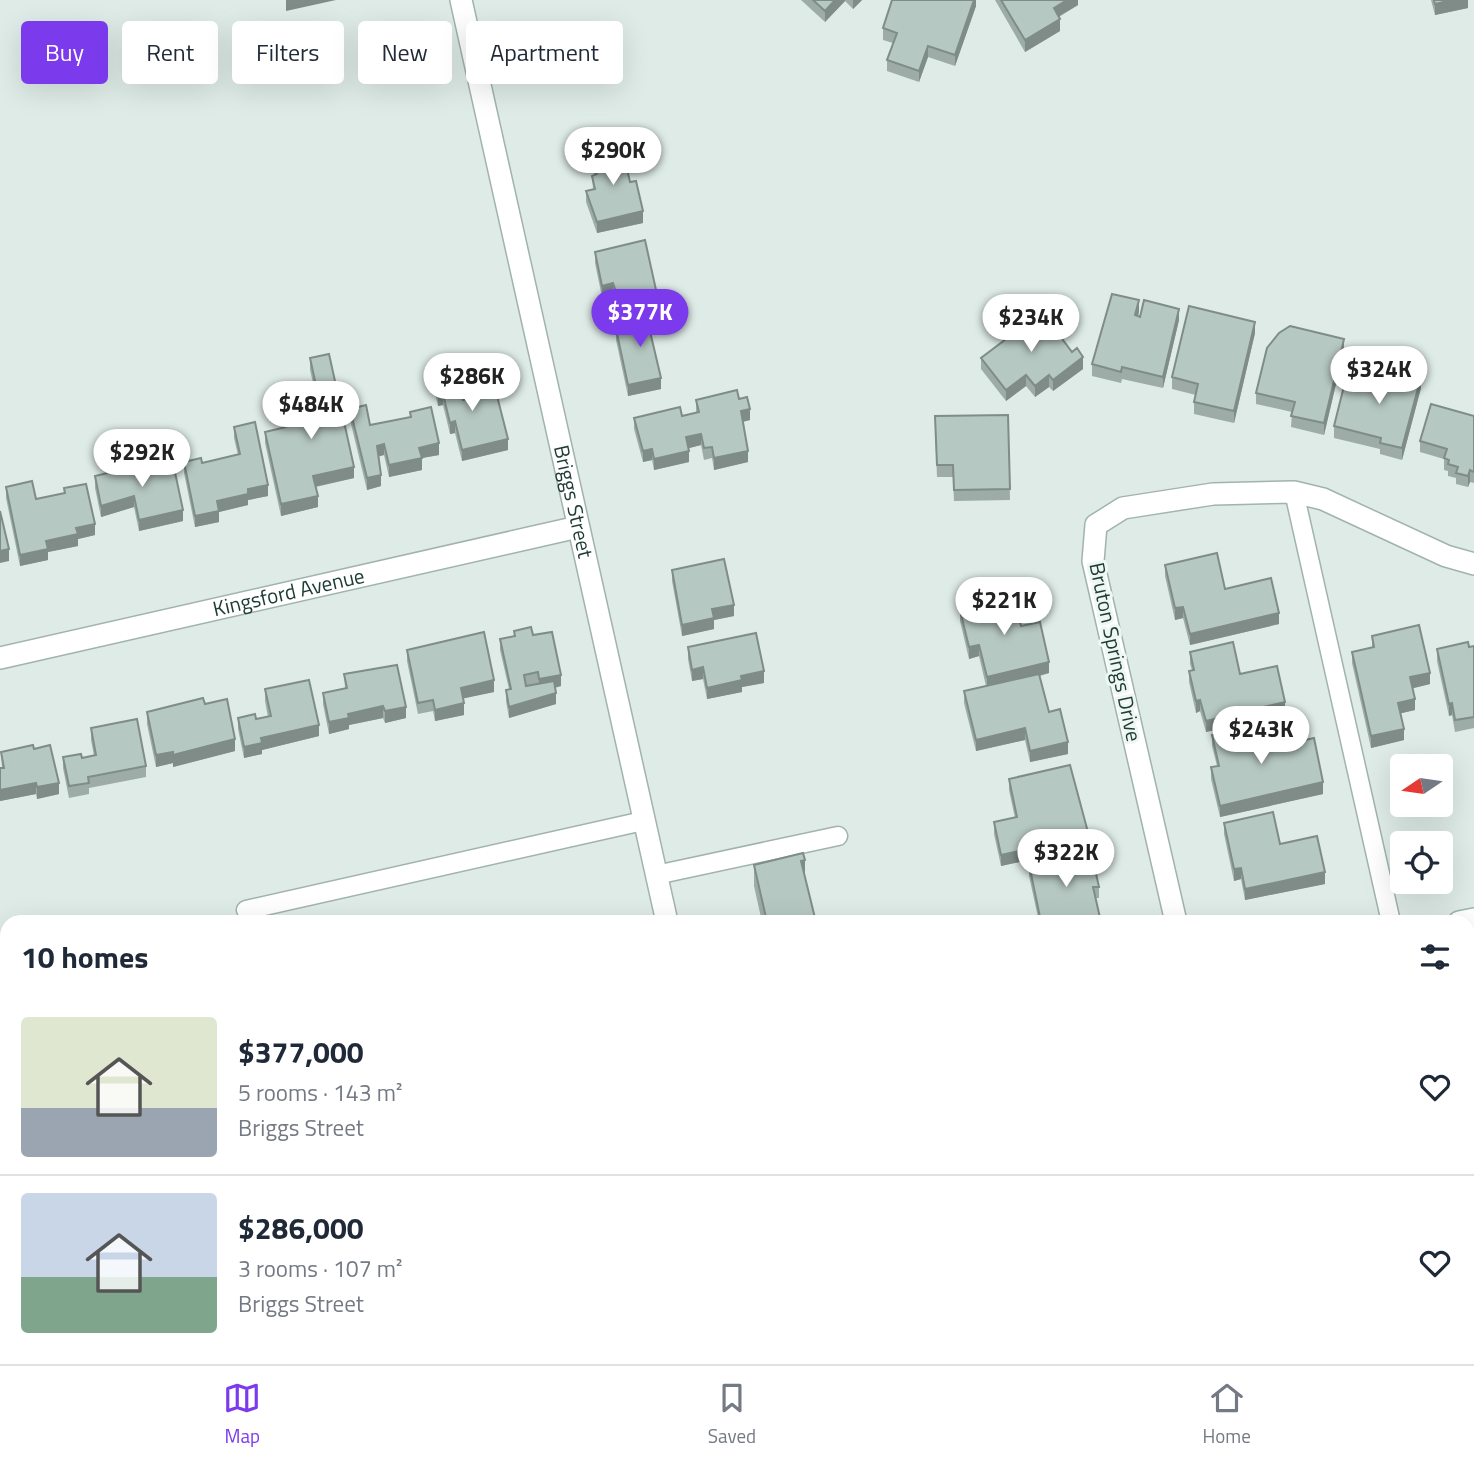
<!DOCTYPE html>
<html lang="en">
<head>
<meta charset="utf-8">
<style>
	:root { --surface:#fff; --page:#f2f2f3; --text:#1f2937; --muted:#747a83; --line:#e0e1e3; --accent:#7c3aed }
	body { margin:0; font-family:"Titillium Web",sans-serif; background:var(--page); color:var(--text); height:100vh; display:flex; flex-direction:column; font-size:26px; white-space:nowrap }
	* { box-sizing:border-box; margin:0 }
	p { font-size:23px; color:var(--muted) }
	.icon { flex:none; width:38px; height:38px; fill:none; stroke:currentColor; stroke-width:2; stroke-linecap:round; stroke-linejoin:round }
	.map { position:relative; flex:1; overflow:hidden }
	.sheet { position:absolute; left:0px; top:915px; width:1475px; height:450px; display:flex; flex-direction:column; background:var(--surface); border-radius:21px 21px 0 0; box-shadow:0 7px 28px #0002 }
	.sheet>* { flex:none }
	.guide { position:absolute; left:21px; top:21px; width:700px; height:63px; display:flex; gap:14px }
	.needle { width:46px; rotate:257deg }
	.fabs { position:absolute; left:1390px; top:754px; display:grid; gap:14px }
	.fabs a { display:grid; place-items:center; width:63px; height:63px; border-radius:7px; background:var(--surface); box-shadow:0 7px 28px #0002; font-size:35px }
	.price { position:absolute; translate:-50% -60px; padding:0 16px; border-radius:24px; background:#fff; color:#222; font-size:23px; line-height:46px; filter:drop-shadow(0 2px 4px #0008) }
	.price::after { content:''; position:absolute; left:50%; top:42px; width:21px; height:16px; margin-left:-10px; background:inherit; clip-path:polygon(0 0,100% 0,50% 100%) }
	.price.on { background:var(--accent); color:#fff }
	ul { padding:0; list-style:none }
	li { display:flex; align-items:center; gap:21px; height:175px; padding:0 21px }
	li+li { border-top:2px solid var(--line) }
	li span { display:grid; place-items:center; flex:none; width:196px; height:140px; border-radius:7px; color:#555 }
	li>.icon { margin-inline-start:auto }
	span .icon { width:84px; height:84px; fill:#fffc; stroke-width:1 }
	li b { font-size:30px }
	h2 { display:flex; justify-content:space-between; align-items:center; height:84px; padding:0 21px; font-size:30px }
	.tag { padding:0 24px; border-radius:7px; background:var(--surface); box-shadow:0 7px 28px #0002; font-size:24px; line-height:63px }
	.tag.on { background:var(--accent); color:#fff }
	.tabs { display:flex; justify-content:space-around; align-items:center; height:98px; border-top:2px solid var(--line); background:var(--surface); font-size:19px; color:var(--muted) }
	.tabs a { display:grid; justify-items:center; gap:4px }
	.tabs .on { color:var(--accent) }
	.map>svg:first-child { display:block }
</style>
</head>
<body>
<div class="map">
<svg width="1474" height="1364" viewBox="0 0 1474 1364">
	<rect width="100%" height="100%" fill="#deebe6"/>
	<g fill="none" stroke-linecap="round" stroke-linejoin="round">
		<defs>
			<path id="service" d="M1294 492 1391 922
				M656 875 838 836
				M246 910 643 821"/>
			<g id="minor">
				<path id="s1" d="M0 658 578 527"/>
				<path d="M1176 922 1093 561 1096 525 1123 508 1213 494 1294 492 1323 499 1446 556 1474 564"/>
			</g>
			<g id="tertiary">
				<path id="s2" d="M461 0 667 922"/>
				<path d="M768 1358 769 1364"/>
			</g>
			<path id="secondary" d="M1459 922 1474 919
				M1468 982 1474 981
				M0 1251 7 1249
				M0 1315 7 1313"/>
		</defs>
		<use href="#service" stroke="#a1b3ad" stroke-width="21"/>
		<use href="#minor" stroke="#a1b3ad" stroke-width="24"/>
		<use href="#tertiary" stroke="#a1b3ad" stroke-width="24"/>
		<use href="#secondary" stroke="#9db7af" stroke-width="24"/>
		<use href="#service" stroke="#fff" stroke-width="18"/>
		<use href="#minor" stroke="#fff" stroke-width="21"/>
		<use href="#tertiary" stroke="#fff" stroke-width="21"/>
		<use href="#secondary" stroke="#fff" stroke-width="21"/>
	</g>
	<path fill="#9daca7" d="M801 0H862L853 9 845 1 825 22Z
		M976 0V6L955 66 928 57 919 82 887 71V60L893 43 883 40V28Z
		M995 0H1078V5L1059 17 1060 31 1025 52Z
		M1431 0H1468V8L1435 15Z
		M592 154 630 182 643 223 597 233 586 202V191L593 189 592 176 594 175 592 165Z
		M595 252 660 309 663 320V331L651 334 661 389 628 396 616 340V329L624 326 613 295 602 297 595 263Z
		M1139 312 1138 316 1140 317 1179 320 1163 388 1122 379 1121 383 1092 376V364Z
		M1255 333 1234 423 1194 414V402L1196 395 1172 389V377Z
		M1344 350 1324 435 1291 427 1292 412 1256 404V393Z
		M310 358 354 478 316 487 318 507 281 516 265 443V432L284 428V417L319 409 310 370Z
		M981 358 1083 369 1053 391 1049 387 1035 397 1026 386 1006 401 981 369Z
		M434 378 466 399 508 450 462 461 455 433 450 434 443 405 438 406 434 389Z
		M1379 382 1421 388 1402 460 1380 454V449L1334 438V426Z
		M739 399 750 420 743 422 748 462 714 470 712 458 704 460 701 445 688 448 689 462 654 470 652 460 643 462 634 429V418L682 416 696 413V400Z
		M350 409 370 425 410 417V412L439 455 422 458V470L389 477 384 455 378 456 381 486 367 490 350 420Z
		M1008 415 1010 500 954 501 953 477H937L935 428Z
		M1474 416V483L1470 482 1468 487 1456 484V478L1448 476V471L1444 470V459L1420 452V441Z
		M234 427 268 496 248 500V505L219 512V522L195 527 184 473V462L202 463 238 455 234 438Z
		M111 467 135 471 183 521 139 531 134 507 101 517 95 488V476L111 473Z
		M6 487 36 499 64 493V488L95 535 78 539V546L48 552V560L20 566 6 498Z
		M1165 565 1279 624 1190 645 1183 618 1175 620 1165 576Z
		M672 570 734 616 714 620V629L682 636 672 581Z
		M960 610 1021 626 1049 673 1040 676 1049 712 1068 754 1030 762 1025 740 976 751 964 703V691L986 686 979 656 969 659 960 621Z
		M514 631 533 635 561 686 555 688 556 704 509 718 506 701V690L509 689 500 650V639L514 636Z
		M1372 636 1430 684 1413 688 1415 710 1401 713 1404 740 1371 748 1352 663V652L1372 648Z
		M1474 646V728L1455 732 1452 715 1449 716 1437 661V649Z
		M688 647 764 683 742 687V692L707 699 703 679 692 681 688 659Z
		M407 650 494 692 463 698 464 715 435 721 433 711 418 714 407 661Z
		M1190 652 1240 674 1285 713 1206 732 1200 711 1196 713 1189 682V671L1192 670 1190 664Z
		M344 674 406 718 385 723 383 718 349 725V729L329 734 323 704V693L345 688Z
		M265 689 319 736 262 750V754L244 758 238 729V718L256 719 268 717 265 701Z
		M205 704 235 751 173 767V763L156 767 147 724V712Z
		M91 728 146 766V777L89 788V794L69 798 63 768V757L82 758 94 756 91 740Z
		M1212 735 1323 794 1220 817 1211 779V767L1217 766 1212 746Z
		M34 749 59 794 37 799 36 794 0 801V768H2L1 752Z
		M1009 779 1089 847 1001 866 994 834V822L1015 818 1009 790Z
		M1224 823 1280 844 1325 884 1245 900 1241 879 1234 881 1224 834Z
		M1029 864 1099 887V898H1096L1101 922H1039L1029 876Z
		M754 865 805 876 816 922H762L754 886Z
		M442 1358H457L442 1361Z"/>
	<path fill="#7f8c88" d="M286 0H336L286 11Z
		M835 0H845V1L825 22V11Z
		M853 0H862L853 9Z
		M974 0H976V6L955 66V55Z
		M1067 0H1078V5L1054 19V8Z
		M1452 0H1468V8L1435 15V4Z
		M1060 19V31L1025 52V40Z
		M928 46V57L919 82V71Z
		M643 211V223L597 233V222Z
		M613 283V295L602 297V286Z
		M1139 300V312L1135 327V315Z
		M660 308V319L640 314V324L624 327V316Z
		M1179 309V320L1163 388V377Z
		M1255 322V333L1234 423V411Z
		M1344 339V350L1324 435V423Z
		M1083 357V369L1053 391V380Z
		M1026 375V386L1006 401V390Z
		M1049 375V387L1035 397V386Z
		M1421 377V388L1402 460V448Z
		M661 378V389L628 396V385Z
		M466 389V400L461 401V390Z
		M443 394V405L438 406V395Z
		M750 409V420L741 422V411Z
		M455 421V433L450 434V423Z
		M701 434V445L686 449V437Z
		M508 439V450L462 461V450Z
		M439 443V455L422 458V470L389 477V465L419 448Z
		M384 444V455L377 457V446Z
		M652 449V460L643 462V451Z
		M689 451V462L654 470V459Z
		M748 451V462L714 470V458Z
		M354 467V478L313 487V476Z
		M1470 470V482L1468 487V476Z
		M381 475V486L367 490V478Z
		M268 485V496L248 500V505L219 512V522L195 527V516L217 501 248 489Z
		M134 496V507L101 517V506Z
		M318 496V507L281 516V504Z
		M183 510V521L139 531V520Z
		M95 524V535L78 539V546L48 552V560L20 566V555L46 541 76 528Z
		M9 549V561L0 563V551Z
		M734 605V616L714 620V629L682 636V625L712 609Z
		M1183 607V618L1175 620V608Z
		M1279 613V624L1190 645V634Z
		M979 645V656L969 659V647Z
		M1049 662V673L987 688V677Z
		M703 667V679L692 681V670Z
		M764 671V683L742 687V692L707 699V688L741 676Z
		M1430 673V684L1410 689V677Z
		M561 675V686L539 691V679Z
		M494 680V692L461 699V688Z
		M556 693V704L509 718V707Z
		M1415 699V710L1398 714V703Z
		M1200 700V711L1196 713V701Z
		M1285 702V713L1206 732V721Z
		M464 703V715L435 721V710Z
		M1452 703V715L1449 716V704Z
		M383 706V718L349 725V729L329 734V722L348 714Z
		M406 707V718L385 723V711Z
		M319 725V736L262 750V754L244 758V747L261 738Z
		M1025 728V740L976 751V740Z
		M1404 729V740L1371 748V736Z
		M235 739V751L173 767V755Z
		M1068 742V754L1030 762V751Z
		M173 752V763L156 767V755Z
		M1323 782V794L1220 817V806Z
		M36 783V794L0 801V790Z
		M59 783V794L37 799V787Z
		M1089 836V847L1001 866V855Z
		M805 860V882L801 861Z
		M1241 868V879L1234 881V869Z
		M1325 872V884L1245 900V889Z
		M1468 1103H1471V1114H1468Z"/>
	<path fill="#b6c8c2" stroke="#7f8c88" stroke-width="2" d="M813 0H835L825 11Z
		M892 0H974L955 55 928 46 919 71 887 60 897 33 883 28Z
		M1001 0H1067L1054 8 1060 19 1025 40Z
		M1434 0H1452L1435 4Z
		M622 147 630 182 636 181 643 211 597 222 586 191 595 189 592 176 597 174 592 154Z
		M645 240 660 308 624 316 613 283 602 286 595 252Z
		M1112 294 1139 300 1135 315 1140 317 1144 300 1179 309 1163 377 1122 367 1121 372 1092 364Z
		M1189 306 1255 322 1234 411 1194 402 1198 384 1172 377Z
		M661 309 663 320 648 323 661 378 628 385 616 329 641 322 640 314Z
		M1042 312 1072 352 1077 348 1083 357 1053 380 1049 375 1035 386 1026 375 1006 390 981 358Z
		M1290 326 1344 339 1324 423 1291 416 1295 402 1256 393 1267 348 1279 333Z
		M329 354 354 467 313 476 318 496 281 504 265 432 286 427 284 417 321 408 310 358Z
		M1383 367 1421 377 1402 448 1380 443 1381 438 1334 426 1347 374 1379 382Z
		M462 372 466 389 461 390 463 400 496 392 508 439 462 450 455 421 450 423 443 394 438 395 434 378Z
		M737 390 739 399 747 397 750 409 741 411 748 451 714 458 712 447 704 448 701 434 686 437 689 451 654 459 652 449 643 451 634 418 680 407 682 416 699 412 696 400Z
		M1431 404 1474 416V472L1470 470 1468 476 1456 473 1458 467 1448 464 1449 460 1444 458 1447 449 1420 441Z
		M366 405 370 425 411 417 410 412 431 407 439 443 419 448 422 458 389 465 384 444 377 446 381 475 367 478 350 409Z
		M1008 415 1010 489 954 490 953 465H937L935 416Z
		M255 422 268 485 248 489V494L217 501 219 511 195 516 184 462 201 458 202 463 240 454 234 427Z
		M133 462 135 471 173 463 183 510 139 520 134 496 101 506 95 476 112 472 111 467Z
		M32 481 36 499 65 493 64 488 86 484 95 524 76 528 78 534 46 541 48 549 20 555 6 487Z
		M0 511 9 549 0 551Z
		M1217 553 1225 589 1271 578 1279 613 1190 634 1183 607 1175 608 1165 565Z
		M724 559 734 605 712 609 714 618 682 625 672 570Z
		M1014 597 1021 626 1040 622 1049 662 987 677 979 645 969 647 960 610Z
		M1419 625 1430 673 1410 677 1415 699 1398 703 1404 729 1371 736 1352 652 1374 647 1372 636Z
		M531 627 533 635 552 632 561 675 539 679 538 672 524 675 526 686 554 681 556 693 509 707 506 690 511 689 500 639 515 636 514 631Z
		M484 632 494 680 461 688 464 703 435 710 433 700 418 703 407 650Z
		M756 633 764 671 741 676 742 680 707 688 703 667 692 670 688 647Z
		M1233 642 1240 674 1277 666 1285 702 1206 721 1200 700 1196 701 1189 671 1194 670 1190 652Z
		M1468 642 1469 647 1474 646V717L1455 720 1452 703 1449 704 1437 649Z
		M397 665 406 707 385 711 383 706 348 714 349 718 329 722 323 693 347 688 344 674Z
		M1039 674 1049 712 1060 709 1068 742 1030 751 1025 728 976 740 964 691Z
		M309 680 319 725 261 738 262 743 244 747 238 718 255 714 256 719 271 716 265 689Z
		M203 698 205 704 227 699 235 739 173 755V752L156 755 147 712Z
		M137 719 146 766 88 777 89 783 69 786 63 757 81 754 82 758 96 755 91 728Z
		M1258 725 1264 749 1314 738 1323 782 1220 806 1211 767 1219 766 1212 735Z
		M33 745 34 749 50 745 59 783 37 787 36 783 0 790V768H4L1 752Z
		M1070 765 1089 836 1001 855 994 822 1017 817 1009 779Z
		M1273 812 1280 844 1317 836 1325 872 1245 889 1241 868 1234 869 1224 823Z
		M1091 851 1099 887H1093L1101 922H1041L1029 864Z
		M803 853 805 860 801 861 816 922H767L754 865Z
		M232 1358H289L290 1364H234Z
		M340 1358H396L397 1364H342Z
		M1302 1358H1312L1314 1364H1277Z
		M713 1361 714 1364H701Z"/>
	<g text-anchor="middle" stroke-width="6" stroke-linejoin="round" paint-order="stroke">
		<g font-size="21" fill="#1f3b35" stroke="#eff7f3">
			<text dy="7" stroke="none"><textPath href="#s2" startOffset="514">Briggs Street</textPath></text>
			<text dy="7" stroke="none"><textPath href="#s1" startOffset="296">Kingsford Avenue</textPath></text>
			<text transform="translate(1115 652) rotate(78)" y="7">Bruton Springs Drive</text>
		</g>
	</g>
</svg>
<div class="fabs">
<a><svg class="needle" viewBox="-14 -14 28 28"><path d="M0-13l5 13h-10z" fill="#e53935"/><path d="M0 13l5-13h-10z" fill="#747a83"/></svg></a>
<a><svg class="icon" aria-label="locate" viewBox="0 0 24 24"><circle cx="12" cy="12" r="6"/><path d="M12 2v4M12 18v4M2 12h4M18 12h4"/></svg></a>
</div>
<b class="price" style="left:613px;top:187px">$290K</b>
<b class="price on" style="left:640px;top:349px">$377K</b>
<b class="price" style="left:1031px;top:354px">$234K</b>
<b class="price" style="left:1379px;top:406px">$324K</b>
<b class="price" style="left:472px;top:413px">$286K</b>
<b class="price" style="left:311px;top:441px">$484K</b>
<b class="price" style="left:142px;top:489px">$292K</b>
<b class="price" style="left:1004px;top:637px">$221K</b>
<b class="price" style="left:1261px;top:766px">$243K</b>
<b class="price" style="left:1066px;top:889px">$322K</b>
<div class="guide">
<a class="tag on">Buy</a>
<a class="tag">Rent</a>
<a class="tag">Filters</a>
<a class="tag">New</a>
<a class="tag">Apartment</a>
</div>
<section class="sheet">
<h2>10 homes<svg class="icon" aria-label="filters" viewBox="0 0 24 24"><path d="M4 7h16M4 17h16"/><circle cx="9" cy="7" r="2"/><circle cx="15" cy="17" r="2"/></svg></h2>
<ul>
<li><span style="background:linear-gradient(#dfe7d0 65%,#9aa5b1 0)"><svg class="icon" aria-label="home" viewBox="0 0 24 24"><path d="M3 11l9-7 9 7M6 9v11h12V9"/></svg></span><div><b>$377,000</b><p>5 rooms · 143 m²</p><p>Briggs Street</p></div><svg class="icon" aria-label="heart" viewBox="0 0 24 24"><path d="M12 20l-8-8c-3-5 5-10 8-4 3-6 11-1 8 4z"/></svg></li>
<li><span style="background:linear-gradient(#c9d6e8 60%,#7fa58c 0)"><svg class="icon" aria-label="home" viewBox="0 0 24 24"><path d="M3 11l9-7 9 7M6 9v11h12V9"/></svg></span><div><b>$286,000</b><p>3 rooms · 107 m²</p><p>Briggs Street</p></div><svg class="icon" aria-label="heart" viewBox="0 0 24 24"><path d="M12 20l-8-8c-3-5 5-10 8-4 3-6 11-1 8 4z"/></svg></li>
</ul>
</section>
</div>
<nav class="tabs">
<a class="on"><svg class="icon" aria-label="map" viewBox="0 0 24 24"><path d="M3 6l6-2 6 2 6-2v14l-6 2-6-2-6 2zM9 4v14M15 6v14"/></svg>Map</a>
<a><svg class="icon" aria-label="saved" viewBox="0 0 24 24"><path d="M7 4h10v16l-5-4-5 4z"/></svg>Saved</a>
<a><svg class="icon" aria-label="home" viewBox="0 0 24 24"><path d="M3 11l9-7 9 7M6 9v11h12V9"/></svg>Home</a>
</nav>
</body>
</html>
